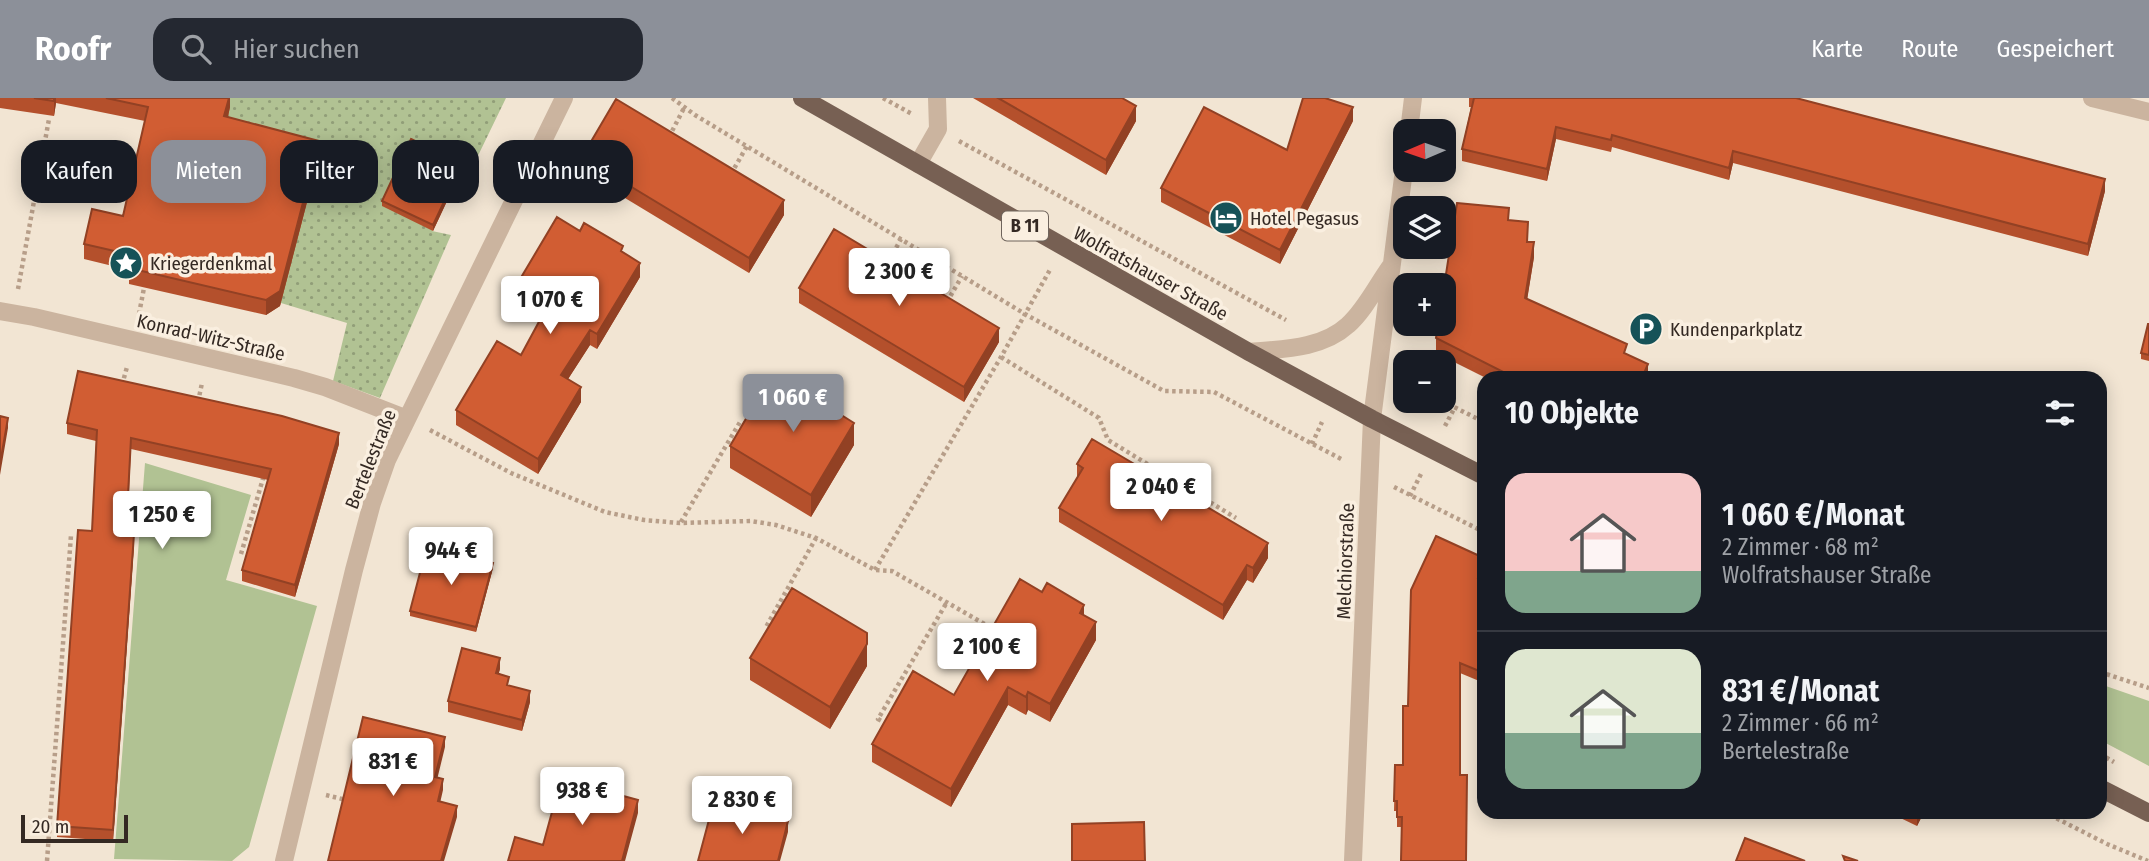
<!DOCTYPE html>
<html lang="de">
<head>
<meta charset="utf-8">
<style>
	:root { --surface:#171b24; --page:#242831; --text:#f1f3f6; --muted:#9ea1a6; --line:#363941; --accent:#8c9099 }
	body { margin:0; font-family:"Fira Sans Condensed",sans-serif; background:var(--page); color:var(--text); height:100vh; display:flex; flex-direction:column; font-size:26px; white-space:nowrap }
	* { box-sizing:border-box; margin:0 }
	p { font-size:23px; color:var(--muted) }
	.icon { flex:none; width:38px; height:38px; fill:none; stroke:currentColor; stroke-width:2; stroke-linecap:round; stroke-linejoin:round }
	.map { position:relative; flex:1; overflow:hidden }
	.drawer { position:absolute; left:1477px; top:273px; width:630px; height:448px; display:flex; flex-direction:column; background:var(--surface); border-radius:21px; box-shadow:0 4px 18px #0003 }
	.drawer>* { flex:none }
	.hud { position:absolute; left:21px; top:42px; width:665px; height:63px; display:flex; gap:14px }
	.needle { width:46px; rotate:268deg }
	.buttons { position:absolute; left:1393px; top:21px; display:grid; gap:14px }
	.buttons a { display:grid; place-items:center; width:63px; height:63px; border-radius:14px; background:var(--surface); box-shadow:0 4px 18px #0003; font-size:35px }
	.scale { position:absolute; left:21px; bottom:18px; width:107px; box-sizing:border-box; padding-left:7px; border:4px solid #342923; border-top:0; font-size:19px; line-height:24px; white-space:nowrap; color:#342923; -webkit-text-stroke:5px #faefe0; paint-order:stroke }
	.price { position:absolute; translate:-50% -60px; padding:0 16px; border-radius:7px; background:#fff; color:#222; font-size:23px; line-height:46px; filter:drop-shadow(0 2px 4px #0008) }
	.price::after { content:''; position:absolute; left:50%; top:42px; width:21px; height:16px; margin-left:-10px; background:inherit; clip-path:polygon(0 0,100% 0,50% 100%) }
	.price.current { background:var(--accent); color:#fff }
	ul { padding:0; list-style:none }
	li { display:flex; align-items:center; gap:21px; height:175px; padding:0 28px }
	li+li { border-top:2px solid var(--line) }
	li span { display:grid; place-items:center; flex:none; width:196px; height:140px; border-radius:21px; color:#555 }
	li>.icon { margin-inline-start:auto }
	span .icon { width:84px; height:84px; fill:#fffc; stroke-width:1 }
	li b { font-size:30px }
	h2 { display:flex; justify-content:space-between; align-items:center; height:84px; padding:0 28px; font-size:30px }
	.chip { padding:0 24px; border-radius:21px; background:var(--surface); box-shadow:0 4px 18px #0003; font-size:24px; line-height:63px }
	.chip.current { background:var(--accent); color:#fff }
	header { display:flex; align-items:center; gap:42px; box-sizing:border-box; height:98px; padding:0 35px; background:var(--accent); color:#fff }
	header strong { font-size:33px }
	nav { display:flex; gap:38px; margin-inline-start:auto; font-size:24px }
	.search { width:490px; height:63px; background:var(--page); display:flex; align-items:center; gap:18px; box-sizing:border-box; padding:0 24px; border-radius:21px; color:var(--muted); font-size:26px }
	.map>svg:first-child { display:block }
</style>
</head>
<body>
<header>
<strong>Roofr</strong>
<div class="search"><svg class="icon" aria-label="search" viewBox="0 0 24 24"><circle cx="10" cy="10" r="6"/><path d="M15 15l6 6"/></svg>Hier suchen</div>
<nav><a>Karte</a><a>Route</a><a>Gespeichert</a></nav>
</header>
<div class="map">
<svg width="2149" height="763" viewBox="0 0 2149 763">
	<defs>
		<pattern id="garden-dots" width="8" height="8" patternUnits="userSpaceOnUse" patternTransform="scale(1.75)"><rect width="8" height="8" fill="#b1c293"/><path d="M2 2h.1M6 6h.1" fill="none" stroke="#919e78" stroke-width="1.8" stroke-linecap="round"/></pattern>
	</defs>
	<rect width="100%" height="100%" fill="#f2e5d3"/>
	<path fill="#b1c293" d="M145 365 251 397 226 482 317 508 249 749 232 763 114 761Z
		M2100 586 2149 603V668L2100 642Z"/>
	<path fill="url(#garden-dots)" d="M194 0H506L472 70 462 71 432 133 451 137 380 300 333 283 347 225 281 205 224 34Z"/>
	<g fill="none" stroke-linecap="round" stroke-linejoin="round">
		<path stroke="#b79e89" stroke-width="4.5" stroke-dasharray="3.5 3.5" stroke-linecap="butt" d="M672 0 695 17 1025 216 1164 293 1214 294 1343 362
			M883 0 912 16
			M669 39 684 10
			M959 43 1286 222
			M731 76 747 48
			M886 168 901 141
			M18 191 49 21
			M947 204 962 178
			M139 216 144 190
			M1001 259 1099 320 1108 342 1236 420
			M122 287 127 269
			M1442 303 1484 324
			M198 304 202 285
			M1445 328 1455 309
			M430 332 511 375 605 414 644 422 680 425 751 423 776 427 816 440 875 472 892 473 995 532
			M1312 346 1322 324
			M1394 389 1484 434
			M1410 398 1422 374
			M681 424 740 324 747 327
			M241 456 264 377
			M875 472 1001 259 1051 170
			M771 532 766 529 816 440
			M2100 574 2149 590
			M887 626 878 621 947 504
			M2100 656 2114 664
			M326 697 346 702
			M2044 714 2107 746 2148 763
			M47 763 71 437"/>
		<path stroke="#cbb49f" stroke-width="18" d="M918 66 938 31 937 0"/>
		<path stroke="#cbb49f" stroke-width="18" d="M2092 0 2149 14
			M1409 33 1413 0
			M0 213 34 219 294 280 325 289 407 321
			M1249 254C1282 251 1322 251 1348 227 1365 212 1377 187 1390 169
			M284 763 354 472 372 405 387 362 564 0
			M1353 763 1372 321 1405 64"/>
		<path stroke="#776053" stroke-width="18" d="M802 0 1249 254 1372 321 1484 378
			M2100 690 2149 715"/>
	</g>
	<path fill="#b4502c" d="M0 0H230V9L228 19 319 58 280 208 266 217 129 186V172L84 161V146L123 118 145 23 56 5 54 18 0 10Z
		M973 0H1122L1136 23 1106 77Z
		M1469 0H1796L2105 93 2088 158 1733 65 1729 82 1612 49 1611 54 1556 41 1547 83 1462 63V51L1471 9H1469Z
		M1353 23 1280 166 1161 104V90L1287 52Z
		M582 59 784 117 749 175 582 74Z
		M462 71 433 133 382 108V103Z
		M1509 122 1527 144 1534 159 1527 201 1627 257 1648 280H1486L1436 255V240Z
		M580 133 623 154 640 179 597 251 590 247 568 281 581 304 538 376 456 327V312L521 257 542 218 516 202V188Z
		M799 190 999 244 964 304 799 205Z
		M2149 226V263L2141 261V255Z
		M795 292 838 315 854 347 811 419 730 370V348Z
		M67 325 339 346 295 499 242 483V472L268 382 131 351 127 436 134 447 113 743 57 739V728L92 433 96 343 67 336Z
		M1077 366 1268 460 1253 485 1247 482 1223 522 1059 424V410L1077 380Z
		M493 470 476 534 410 518V513Z
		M1484 475 1481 481 1484 483V585L1460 575 1402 729H1397V713H1394L1395 667H1403L1408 608Z
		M1084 517 1096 542 1050 624 1028 612 1026 617 1008 607 951 709 872 664V646L954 597Z
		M750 560 867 568 830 631 750 582Z
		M500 571 498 576 509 588 530 604 522 633 448 614V603Z
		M1888 714H1924L1917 728Z"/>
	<path fill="#924124" d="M54 0H56V5L54 18Z
		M229 0H230V9L224 34V18Z
		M1136 8V23L1106 77V62Z
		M1353 9V23L1280 166V152Z
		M1556 29V41L1547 83V71Z
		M319 43V58L280 208 266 217V202Z
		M1733 53V65L1729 82V70Z
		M462 66V71L433 133V127Z
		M2105 81V93L2088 158V146Z
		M784 102V117L749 175V160Z
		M1534 144V159L1525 215V200Z
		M640 165V179L597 251V236Z
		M999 230V244L964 304V289Z
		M590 232V247L561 292V277Z
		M1648 266V280H1642Z
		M581 289V304L538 376V361Z
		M8 320V330L0 377V366Z
		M854 325V347L811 419V397Z
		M339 335V346L295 499V487Z
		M134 436V447L113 743V732Z
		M1268 445V460L1253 485V470Z
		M493 465V470L476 534V529Z
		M1484 465V475L1478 490V480Z
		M1247 467V482L1223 522V507Z
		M1084 507V525L1080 515Z
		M1096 524V542L1050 624V606Z
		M867 546V568L830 631V609Z
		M500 560V571L496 586V575Z
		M1008 589V607L951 709V691Z
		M530 593V604L522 633V622Z
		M1028 594V612L1026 617V599Z
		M445 639V649L435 690V679Z
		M443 681V692L438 714V703Z
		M638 702V715L625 763H622Z
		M457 708V719L444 763H441Z
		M1919 714H1924L1917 728V718Z
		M788 723V734L780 763H778Z"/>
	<path fill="#d15d33" stroke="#924124" stroke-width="2" d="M34 0H54V3Z
		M106 0H229L224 18 319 43 280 193 266 202 129 170 132 157 84 146 92 111 123 118 148 9Z
		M998 0H1122L1136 8 1106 62Z
		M1303 0H1325L1353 9 1280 152 1161 90 1204 9 1287 52Z
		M1474 0H1796L2105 81 2088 146 1733 53 1729 70 1612 37 1611 42 1556 29 1547 71 1462 51Z
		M616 1 784 102 749 160 582 59Z
		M411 41 462 66 433 127 382 103Z
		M1457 105 1509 110 1508 122 1528 124 1527 144H1534L1525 200 1627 246 1624 255 1648 266 1642 280H1515L1436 240 1438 226H1444V189Z
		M557 119 580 133 584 125 623 148 621 153 640 165 597 236 590 232 561 277 581 289 538 361 456 312 497 243 521 257 548 207 516 188Z
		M834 131 999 230 964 289 799 190Z
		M2148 226H2149V257L2141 255Z
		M78 273 282 318 339 335 295 487 242 472 271 371 131 340 126 436H134L113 732 57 728 78 432 92 433 97 332 67 325Z
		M771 278 795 292 799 285 838 309 835 313 854 325 811 397 730 348Z
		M0 318 8 320 0 366Z
		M1092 341 1268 445 1253 470 1247 467 1223 507 1059 410 1083 370 1077 366Z
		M1436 438 1484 460V465L1478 480 1484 483V575L1460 565V677H1467L1466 763H1401L1402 719H1397V703H1394L1395 667H1403V608H1408L1411 492Z
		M427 448 493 465 476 529 410 513Z
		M1020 481 1042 494 1047 485 1084 507 1080 515 1096 524 1050 606 1028 594 1026 599 1008 589 951 691 872 646 913 573 954 597Z
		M792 490 867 535V546L830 609 750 560Z
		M462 550 500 560 496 575 509 579 507 587 530 593 522 622 448 603Z
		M363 619 445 639 435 679 443 681 438 703 457 708 441 763H328Z
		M561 681 638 702 622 763H508L515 739 543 747Z
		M714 703 788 723 778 763H698Z
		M1909 714H1919L1917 718Z
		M1144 724 1145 763H1072V726Z
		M1745 740 1805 763H1736Z
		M1843 758 1858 763H1845Z"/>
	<defs>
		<symbol id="hotel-disc" viewBox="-11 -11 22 22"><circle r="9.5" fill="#165258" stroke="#faefe0"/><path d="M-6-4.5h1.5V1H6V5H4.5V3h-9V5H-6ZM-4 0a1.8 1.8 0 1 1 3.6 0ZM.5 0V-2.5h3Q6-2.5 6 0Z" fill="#fff"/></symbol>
		<symbol id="sight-disc" viewBox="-11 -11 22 22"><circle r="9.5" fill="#165258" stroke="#faefe0"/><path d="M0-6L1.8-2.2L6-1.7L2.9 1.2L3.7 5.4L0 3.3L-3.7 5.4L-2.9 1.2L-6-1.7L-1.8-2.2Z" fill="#fff"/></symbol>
		<symbol id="parking-disc" viewBox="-11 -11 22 22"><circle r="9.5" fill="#165258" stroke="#faefe0"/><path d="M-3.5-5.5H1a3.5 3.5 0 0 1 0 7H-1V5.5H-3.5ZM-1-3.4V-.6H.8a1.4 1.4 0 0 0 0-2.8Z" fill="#fff"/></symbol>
	</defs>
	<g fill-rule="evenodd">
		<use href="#hotel-disc" x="1207" y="101" width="38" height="38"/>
		<use href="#sight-disc" x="107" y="146" width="38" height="38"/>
		<use href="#parking-disc" x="1627" y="212" width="38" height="38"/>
	</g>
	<g text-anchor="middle" stroke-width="7" stroke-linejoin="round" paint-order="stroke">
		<rect fill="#faefe0" stroke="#6f645c" stroke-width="2" x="1002" y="113.5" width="46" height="29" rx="5"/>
		<g font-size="18" font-weight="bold" fill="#342923">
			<text x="1025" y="134">B 11</text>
		</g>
		<g font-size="19" fill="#342923" stroke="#faefe0" text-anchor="start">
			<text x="1250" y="127">Hotel Pegasus</text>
			<text x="150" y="172">Kriegerdenkmal</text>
			<text x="1670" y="238">Kundenparkplatz</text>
		</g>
		<g font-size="19" fill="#342923" stroke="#faefe0">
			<text transform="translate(1151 175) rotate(29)" y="7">Wolfratshauser Straße</text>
			<text transform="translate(211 239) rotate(13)" y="7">Konrad-Witz-Straße</text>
			<text transform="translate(370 361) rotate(-68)" y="7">Bertelestraße</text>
			<text transform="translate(1345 463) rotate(-88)" y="7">Melchiorstraße</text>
		</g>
	</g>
</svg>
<div class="buttons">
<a><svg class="needle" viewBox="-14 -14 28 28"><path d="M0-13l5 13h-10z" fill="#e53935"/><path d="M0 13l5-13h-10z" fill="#9ea1a6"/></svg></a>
<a><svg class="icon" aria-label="layers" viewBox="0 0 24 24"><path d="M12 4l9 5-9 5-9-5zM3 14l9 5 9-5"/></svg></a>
<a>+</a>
<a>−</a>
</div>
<div class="scale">20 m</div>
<b class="price" style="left:899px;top:210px">2 300 €</b>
<b class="price" style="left:550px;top:238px">1 070 €</b>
<b class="price current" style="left:793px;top:336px">1 060 €</b>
<b class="price" style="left:1161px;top:425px">2 040 €</b>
<b class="price" style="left:162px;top:453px">1 250 €</b>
<b class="price" style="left:451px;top:489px">944 €</b>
<b class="price" style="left:987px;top:585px">2 100 €</b>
<b class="price" style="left:393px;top:700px">831 €</b>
<b class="price" style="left:582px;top:729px">938 €</b>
<b class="price" style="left:742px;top:738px">2 830 €</b>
<div class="hud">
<a class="chip">Kaufen</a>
<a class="chip current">Mieten</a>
<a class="chip">Filter</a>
<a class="chip">Neu</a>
<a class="chip">Wohnung</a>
</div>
<section class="drawer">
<h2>10 Objekte<svg class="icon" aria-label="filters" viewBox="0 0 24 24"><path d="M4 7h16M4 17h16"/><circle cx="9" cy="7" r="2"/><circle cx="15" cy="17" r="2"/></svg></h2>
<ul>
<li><span style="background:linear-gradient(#f6c9c9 70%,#7fa58c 0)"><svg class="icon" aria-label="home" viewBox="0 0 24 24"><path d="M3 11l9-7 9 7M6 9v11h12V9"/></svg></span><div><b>1 060 €/Monat</b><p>2 Zimmer · 68 m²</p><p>Wolfratshauser Straße</p></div></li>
<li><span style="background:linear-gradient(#dfe7d0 60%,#7fa58c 0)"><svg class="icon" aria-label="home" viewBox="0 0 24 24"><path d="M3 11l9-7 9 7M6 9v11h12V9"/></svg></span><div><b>831 €/Monat</b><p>2 Zimmer · 66 m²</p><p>Bertelestraße</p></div></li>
</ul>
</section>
</div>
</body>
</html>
